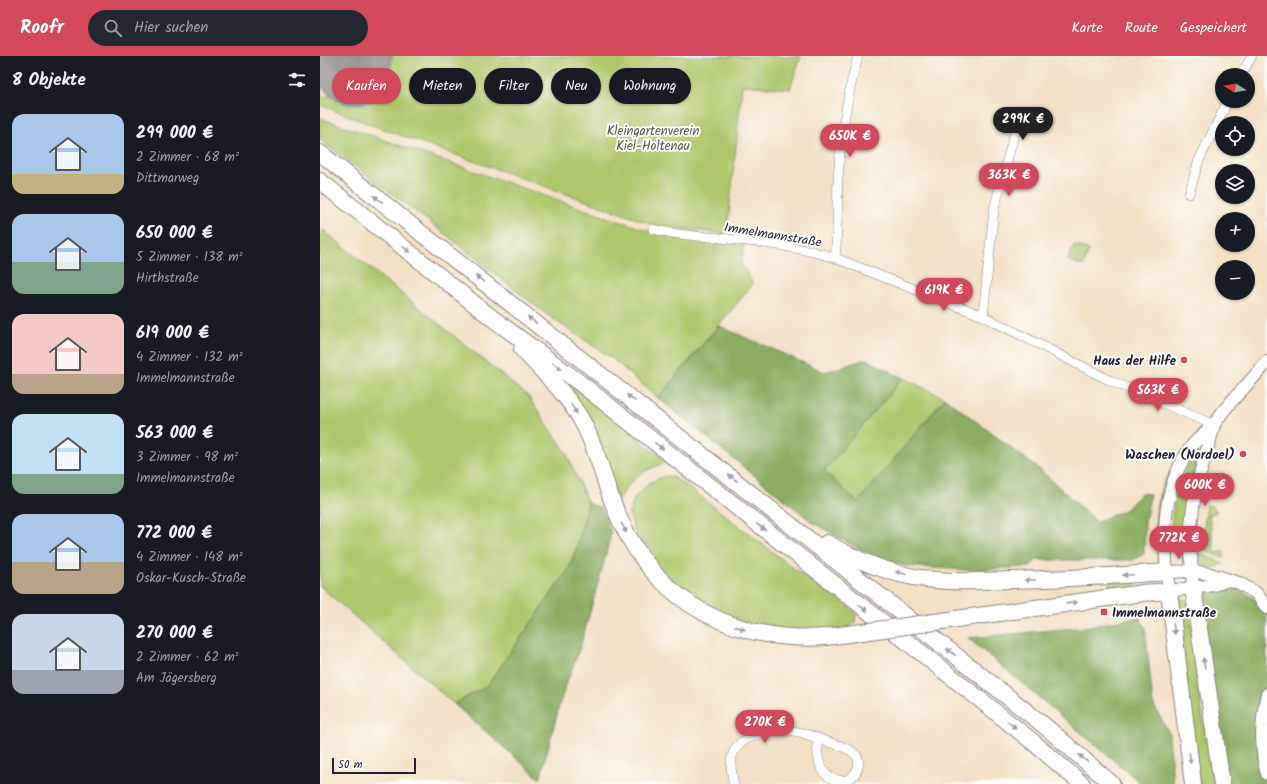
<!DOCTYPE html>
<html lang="de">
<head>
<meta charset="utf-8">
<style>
	:root { --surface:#171b24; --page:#242831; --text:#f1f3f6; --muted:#9ea1a6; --accent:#d1495b }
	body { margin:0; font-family:Kalam,sans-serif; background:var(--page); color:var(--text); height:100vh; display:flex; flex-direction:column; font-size:15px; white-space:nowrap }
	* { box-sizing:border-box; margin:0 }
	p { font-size:13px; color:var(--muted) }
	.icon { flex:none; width:22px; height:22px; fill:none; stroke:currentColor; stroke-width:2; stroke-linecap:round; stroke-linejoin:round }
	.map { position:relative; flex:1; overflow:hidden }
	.panel { display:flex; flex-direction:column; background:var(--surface); width:320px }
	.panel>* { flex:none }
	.top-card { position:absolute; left:12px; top:12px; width:380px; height:36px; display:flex; gap:8px }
	.needle { width:26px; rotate:281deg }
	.fabs { position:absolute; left:895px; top:12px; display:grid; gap:8px }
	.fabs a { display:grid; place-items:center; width:40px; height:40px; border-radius:50%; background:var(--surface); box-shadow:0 1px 3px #0004; font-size:20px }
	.scale { position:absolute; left:12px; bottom:10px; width:84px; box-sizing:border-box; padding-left:4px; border:2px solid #22223b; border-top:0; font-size:11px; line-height:14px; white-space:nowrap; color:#22223b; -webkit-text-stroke:3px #fdfcf7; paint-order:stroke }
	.price { position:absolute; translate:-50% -34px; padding:0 9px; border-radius:14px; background:var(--accent); color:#fff; font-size:13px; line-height:26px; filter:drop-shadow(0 1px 2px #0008) }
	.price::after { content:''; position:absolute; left:50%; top:24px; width:12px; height:9px; margin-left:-6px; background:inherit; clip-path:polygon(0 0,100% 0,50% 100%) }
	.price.active { background:#222; color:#fff }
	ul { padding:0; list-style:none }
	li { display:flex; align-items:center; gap:12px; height:100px; padding:0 12px }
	li span { display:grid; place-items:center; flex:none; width:112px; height:80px; border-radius:12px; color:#555 }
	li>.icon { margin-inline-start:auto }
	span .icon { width:48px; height:48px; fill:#fffc; stroke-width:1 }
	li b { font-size:17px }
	h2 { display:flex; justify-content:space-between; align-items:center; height:48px; padding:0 12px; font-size:17px }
	.tag { padding:0 14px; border-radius:18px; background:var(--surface); box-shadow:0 1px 3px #0004; font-size:14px; line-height:36px }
	.tag.active { background:var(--accent); color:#fff }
	header { display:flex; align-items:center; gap:24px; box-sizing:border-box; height:56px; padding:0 20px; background:var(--accent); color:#fff }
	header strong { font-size:19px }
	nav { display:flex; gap:22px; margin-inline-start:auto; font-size:14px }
	.search { width:280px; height:36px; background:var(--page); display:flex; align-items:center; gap:10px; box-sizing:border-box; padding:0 14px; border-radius:22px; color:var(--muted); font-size:15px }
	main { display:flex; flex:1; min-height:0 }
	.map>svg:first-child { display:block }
</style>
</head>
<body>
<header>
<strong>Roofr</strong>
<div class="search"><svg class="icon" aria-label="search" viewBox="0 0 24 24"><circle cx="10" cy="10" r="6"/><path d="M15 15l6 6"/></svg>Hier suchen</div>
<nav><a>Karte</a><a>Route</a><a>Gespeichert</a></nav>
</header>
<main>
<section class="panel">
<h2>8 Objekte<svg class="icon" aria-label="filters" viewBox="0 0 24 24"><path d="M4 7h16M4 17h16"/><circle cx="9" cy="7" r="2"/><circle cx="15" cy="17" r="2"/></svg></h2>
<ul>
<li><span style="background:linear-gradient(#a9c7e8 75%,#c2b280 0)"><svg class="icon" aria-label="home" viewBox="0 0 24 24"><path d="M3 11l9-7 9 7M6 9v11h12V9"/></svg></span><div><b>299 000 €</b><p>2 Zimmer · 68 m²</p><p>Dittmarweg</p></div></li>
<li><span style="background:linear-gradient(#a9c7e8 60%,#7fa58c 0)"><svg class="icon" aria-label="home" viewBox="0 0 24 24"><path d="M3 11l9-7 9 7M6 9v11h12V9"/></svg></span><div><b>650 000 €</b><p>5 Zimmer · 138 m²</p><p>Hirthstraße</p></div></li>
<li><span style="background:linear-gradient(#f6c9c9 75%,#b9a48a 0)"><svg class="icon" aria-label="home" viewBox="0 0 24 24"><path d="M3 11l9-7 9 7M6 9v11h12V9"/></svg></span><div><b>619 000 €</b><p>4 Zimmer · 132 m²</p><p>Immelmannstraße</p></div></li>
<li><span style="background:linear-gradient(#bfe0f5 75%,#7fa58c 0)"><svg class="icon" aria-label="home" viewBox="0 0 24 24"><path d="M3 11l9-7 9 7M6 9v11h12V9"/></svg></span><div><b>563 000 €</b><p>3 Zimmer · 98 m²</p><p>Immelmannstraße</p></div></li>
<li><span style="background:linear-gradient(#a9c7e8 60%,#b9a48a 0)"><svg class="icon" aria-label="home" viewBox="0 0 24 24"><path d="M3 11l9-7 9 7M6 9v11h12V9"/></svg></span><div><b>772 000 €</b><p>4 Zimmer · 148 m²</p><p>Oskar-Kusch-Straße</p></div></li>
<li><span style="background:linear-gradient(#c9d6e8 70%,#9aa5b1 0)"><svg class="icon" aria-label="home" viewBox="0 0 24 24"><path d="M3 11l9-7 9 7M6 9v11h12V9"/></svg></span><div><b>270 000 €</b><p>2 Zimmer · 62 m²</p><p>Am Jägersberg</p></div></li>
</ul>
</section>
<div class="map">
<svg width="947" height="728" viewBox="0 0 947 728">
	<rect width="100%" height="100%" fill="#fdfcf7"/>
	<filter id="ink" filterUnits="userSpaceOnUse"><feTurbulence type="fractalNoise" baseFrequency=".025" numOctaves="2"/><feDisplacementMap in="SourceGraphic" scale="8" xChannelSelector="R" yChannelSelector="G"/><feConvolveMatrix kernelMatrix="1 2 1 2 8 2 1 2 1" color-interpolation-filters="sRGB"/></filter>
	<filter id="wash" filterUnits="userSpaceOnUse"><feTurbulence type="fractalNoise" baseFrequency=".012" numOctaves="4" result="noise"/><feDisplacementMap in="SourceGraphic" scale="16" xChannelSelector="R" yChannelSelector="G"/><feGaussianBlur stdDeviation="0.9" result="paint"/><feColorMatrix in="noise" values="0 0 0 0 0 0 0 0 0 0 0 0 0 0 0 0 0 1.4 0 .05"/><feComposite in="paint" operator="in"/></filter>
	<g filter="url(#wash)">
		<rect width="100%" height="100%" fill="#f3e1c6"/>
		<path fill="#afc86e" stroke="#687554" d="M0 0H4L1 40 62 43 65 0H481L470 33 422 29 407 178 337 170 52 69 0 49Z
			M0 62 292 163 339 178 424 189 421 207 433 228 338 342 293 303 226 258 106 163 0 84Z
			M3 174 208 340 246 396 268 447 260 481 249 513 167 630 134 648 0 530V179Z
			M754 189 769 194 763 210 748 204Z
			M233 314 347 406C322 415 312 420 299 444Z
			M583 322 625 342 538 446 503 415Z
			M876 396 879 397C870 429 864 454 863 488H851C851 454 856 425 876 396Z
			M850 417 841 443 839 457 837 491 835 487C835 467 835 432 850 417Z
			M346 420 352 421 372 434 489 524 531 552 536 558 535 567 529 571 500 577 437 572 399 556 358 532 336 507 316 479 309 458 315 441 330 426Z
			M887 449 892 450 897 455H895V457L889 459 895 497 904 496V502C898 499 887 497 884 491 881 485 886 457 887 449Z
			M877 497 904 507 897 512 890 513C884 509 878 504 877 497Z
			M789 525 815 526V531L790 535Z
			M861 542 867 545 868 548 881 649 893 728H878L858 543Z"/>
		<path fill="#8bac61" stroke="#56674e" d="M399 270 505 316 546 303 583 322 504 415 538 446 625 342 718 412 777 466 807 453 821 437 830 438 825 467 824 498 813 504H716L710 511 646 514 584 510 541 494 492 466 338 342Z
			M268 447 281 452 291 477 284 506 261 588 241 643 220 723 134 648 167 630 249 513 260 481Z
			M908 524 947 552V728H902L873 532Z
			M819 561 825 570 833 648 849 677 853 728H822L648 582 765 571Z"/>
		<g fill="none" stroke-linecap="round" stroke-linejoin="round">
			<path stroke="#8a8280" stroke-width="75" d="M34 12 35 0"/>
		</g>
	</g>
	<g filter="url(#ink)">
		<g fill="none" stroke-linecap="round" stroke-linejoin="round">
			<defs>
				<path id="street" d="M921 19 932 0
					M869 138 879 104 908 45
					M333 173C354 179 377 180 400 182 438 186 478 190 515 202L663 260 791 325 894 369
					M515 202C518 176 517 149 518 123 520 82 527 40 538 0
					M663 260 674 153 700 57
					M414 728C406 698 414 684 444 677 454 675 463 673 474 675 485 677 497 682 508 686 517 689 530 692 536 699 541 705 538 716 532 721 528 725 523 725 518 724 499 722 496 698 498 683"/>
				<path id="secondary" d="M847 516 872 515 890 518 919 527 936 537 947 552
					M908 524 894 529 849 535C843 485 840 439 868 395 875 384 885 378 893 369 898 364 901 357 906 352 919 336 934 322 947 306
					M873 532C871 506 869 479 873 452 876 424 887 397 894 369
					M947 638C941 663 940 693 947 718"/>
				<path id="highway" d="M0 97 726 671 792 728
					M0 125 172 262 260 327 662 645 713 686 762 728
					M202 293C223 316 246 337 262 365 280 397 285 434 301 466 340 549 417 587 506 581
					M507 487C536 504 567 517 600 522 629 527 659 525 689 524 741 523 794 520 847 516
					M873 532 902 728
					M658 560 823 537 849 535 873 728"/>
			</defs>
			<use href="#street" stroke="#8a8280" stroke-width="10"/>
			<use href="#secondary" stroke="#8a8280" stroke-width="14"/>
			<use href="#highway" stroke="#8a8280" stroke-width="18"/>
			<use href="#street" stroke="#fff" stroke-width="9"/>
			<use href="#secondary" stroke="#fff" stroke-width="12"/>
			<use href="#highway" stroke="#fff" stroke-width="16"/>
			<defs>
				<path id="highway-bridge" d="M506 581 658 560"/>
			</defs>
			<use href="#highway-bridge" stroke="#8a8280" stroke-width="18" stroke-linecap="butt"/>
			<use href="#highway-bridge" stroke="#fff" stroke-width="16"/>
		</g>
		<defs><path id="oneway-solid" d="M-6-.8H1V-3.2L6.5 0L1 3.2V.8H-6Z"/></defs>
		<g fill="#9c9ca7">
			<use href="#oneway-solid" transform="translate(58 143) rotate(-142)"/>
			<use href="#oneway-solid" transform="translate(86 193) rotate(38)"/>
			<use href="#oneway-solid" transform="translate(160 223) rotate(-142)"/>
			<use href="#oneway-solid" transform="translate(212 264) rotate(-142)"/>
			<use href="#oneway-solid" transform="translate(237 310) rotate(37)"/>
			<use href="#oneway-solid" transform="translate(311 342) rotate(-142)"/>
			<use href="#oneway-solid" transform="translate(254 353) rotate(58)"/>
			<use href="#oneway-solid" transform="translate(339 390) rotate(38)"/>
			<use href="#oneway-solid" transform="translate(413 422) rotate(-142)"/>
			<use href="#oneway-solid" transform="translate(441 471) rotate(38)"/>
			<use href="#oneway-solid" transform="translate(304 472) rotate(62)"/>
			<use href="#oneway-solid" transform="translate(581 517) rotate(-165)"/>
			<use href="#oneway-solid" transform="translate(808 519) rotate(177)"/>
			<use href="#oneway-solid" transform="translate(710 524) rotate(178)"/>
			<use href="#oneway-solid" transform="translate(752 547) rotate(-8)"/>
			<use href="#oneway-solid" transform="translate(543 552) rotate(38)"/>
			<use href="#oneway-solid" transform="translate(420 572) rotate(19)"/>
			<use href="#oneway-solid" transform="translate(854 573) rotate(82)"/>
			<use href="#oneway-solid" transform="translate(631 596) rotate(-142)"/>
			<use href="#oneway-solid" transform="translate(884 607) rotate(-99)"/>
			<use href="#oneway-solid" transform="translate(692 669) rotate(39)"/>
			<use href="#oneway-solid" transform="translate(763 702) rotate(-140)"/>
			<use href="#oneway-solid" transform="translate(870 702) rotate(83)"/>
		</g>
	</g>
	<g fill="#d1495b" stroke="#fdfcf7" stroke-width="1.5">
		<circle cx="864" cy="304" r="4"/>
		<circle cx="923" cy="398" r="4"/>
		<rect x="780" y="552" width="8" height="8" rx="2"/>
	</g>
	<g text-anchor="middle" stroke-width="4" stroke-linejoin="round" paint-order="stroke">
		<g font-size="13" fill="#535c4d" stroke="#fdfcf7">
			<text x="333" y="79">Kleingartenverein<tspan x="333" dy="15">Kiel-Holtenau</tspan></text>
		</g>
		<g font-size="13" fill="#22223b" stroke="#fdfcf7">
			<text transform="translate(453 178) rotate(9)" y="5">Immelmannstraße</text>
		</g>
		<g font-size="13" font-weight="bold" fill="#22223b" stroke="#fdfcf7" text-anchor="end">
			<text x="856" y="309">Haus der Hilfe</text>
			<text x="915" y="403">Waschen (Nordoel)</text>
			<text x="792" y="561" text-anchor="start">Immelmannstraße</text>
		</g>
	</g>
</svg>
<div class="fabs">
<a><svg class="needle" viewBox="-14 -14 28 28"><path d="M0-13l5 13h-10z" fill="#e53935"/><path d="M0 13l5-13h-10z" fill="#9ea1a6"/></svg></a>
<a><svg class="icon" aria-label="locate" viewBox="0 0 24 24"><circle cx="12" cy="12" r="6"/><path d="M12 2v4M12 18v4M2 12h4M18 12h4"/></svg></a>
<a><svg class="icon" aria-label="layers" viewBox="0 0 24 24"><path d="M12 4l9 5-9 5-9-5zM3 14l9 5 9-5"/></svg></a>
<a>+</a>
<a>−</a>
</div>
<div class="scale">50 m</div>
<b class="price active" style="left:703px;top:85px">299K €</b>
<b class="price" style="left:530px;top:102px">650K €</b>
<b class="price" style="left:689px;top:141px">363K €</b>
<b class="price" style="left:624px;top:256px">619K €</b>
<b class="price" style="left:838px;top:356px">563K €</b>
<b class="price" style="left:885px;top:451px">600K €</b>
<b class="price" style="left:859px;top:504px">772K €</b>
<b class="price" style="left:445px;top:688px">270K €</b>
<div class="top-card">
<a class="tag active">Kaufen</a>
<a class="tag">Mieten</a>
<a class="tag">Filter</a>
<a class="tag">Neu</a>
<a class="tag">Wohnung</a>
</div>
</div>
</main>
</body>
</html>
